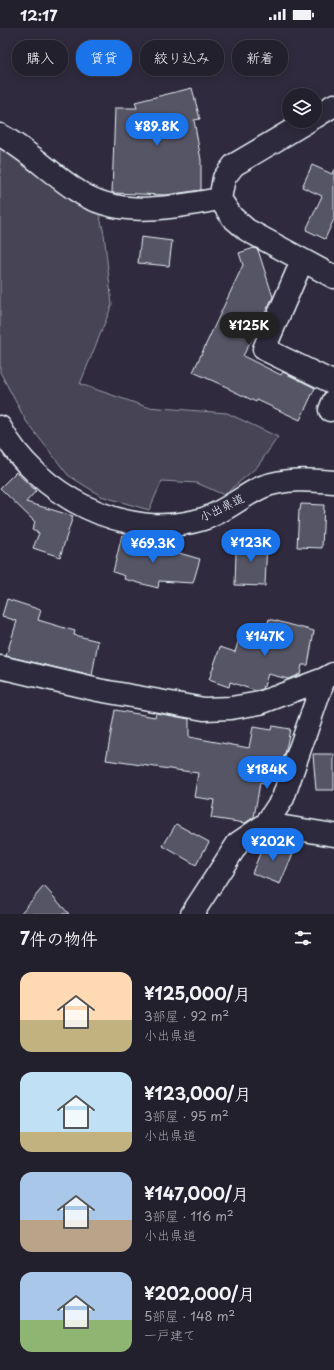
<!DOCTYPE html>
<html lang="ja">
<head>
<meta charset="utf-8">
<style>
	:root { --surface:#23202e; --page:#2f2d3a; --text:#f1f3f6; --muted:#a3a3aa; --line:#403e4a; --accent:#1a73e8 }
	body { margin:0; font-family:"Playpen Sans","Klee One",sans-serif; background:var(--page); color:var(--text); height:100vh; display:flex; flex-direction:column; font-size:15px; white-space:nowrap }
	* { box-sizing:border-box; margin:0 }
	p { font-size:13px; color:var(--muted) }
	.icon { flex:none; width:22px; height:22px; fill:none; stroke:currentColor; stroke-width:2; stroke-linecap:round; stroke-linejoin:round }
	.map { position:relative; height:886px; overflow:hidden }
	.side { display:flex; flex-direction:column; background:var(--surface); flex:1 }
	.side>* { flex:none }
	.hud { position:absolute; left:12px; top:12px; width:310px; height:36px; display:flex; gap:8px }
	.tools { position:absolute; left:282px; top:60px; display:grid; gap:8px }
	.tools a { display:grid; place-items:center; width:40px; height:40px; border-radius:50%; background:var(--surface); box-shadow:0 2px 10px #0003,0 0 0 1px var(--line); font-size:20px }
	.price { position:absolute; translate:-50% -34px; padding:0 9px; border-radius:14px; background:var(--accent); color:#fff; font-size:13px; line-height:26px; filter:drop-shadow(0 1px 2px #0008) }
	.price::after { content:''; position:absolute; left:50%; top:24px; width:12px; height:9px; margin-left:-6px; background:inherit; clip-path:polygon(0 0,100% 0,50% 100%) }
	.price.on { background:#222; color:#fff }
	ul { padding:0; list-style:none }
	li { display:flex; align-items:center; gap:12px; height:100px; padding:0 20px }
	li span { display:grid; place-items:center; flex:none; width:112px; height:80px; border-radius:12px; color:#555 }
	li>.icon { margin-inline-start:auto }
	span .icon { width:48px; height:48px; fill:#fffc; stroke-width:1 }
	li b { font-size:17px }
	h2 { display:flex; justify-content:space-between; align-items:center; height:48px; padding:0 20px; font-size:17px }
	.pill { padding:0 14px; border-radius:16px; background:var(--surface); box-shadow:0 2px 10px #0003,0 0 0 1px var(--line); font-size:14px; line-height:36px }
	.pill.on { background:var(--accent); color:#fff }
	.status { display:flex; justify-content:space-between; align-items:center; height:28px; padding:0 20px; background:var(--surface); direction:ltr }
	.status svg { height:11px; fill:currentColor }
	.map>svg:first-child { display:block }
</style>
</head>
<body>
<div class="status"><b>12:17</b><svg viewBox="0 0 49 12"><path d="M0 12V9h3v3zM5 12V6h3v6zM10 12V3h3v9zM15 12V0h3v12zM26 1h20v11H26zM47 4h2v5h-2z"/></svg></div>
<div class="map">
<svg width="334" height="886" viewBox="0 0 334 886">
	<rect width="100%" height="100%" fill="#2f2a3d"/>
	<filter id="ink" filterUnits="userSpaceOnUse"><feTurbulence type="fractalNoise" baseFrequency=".025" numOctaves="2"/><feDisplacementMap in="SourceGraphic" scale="8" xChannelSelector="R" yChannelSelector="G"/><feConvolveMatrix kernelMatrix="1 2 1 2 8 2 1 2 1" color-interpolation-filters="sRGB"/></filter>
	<g filter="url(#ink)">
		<path fill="#464455" stroke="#979aa6" d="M0 112 97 176 104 206 112 277 80 356 147 379 227 385 278 409 257 439 224 467 197 455 162 453 149 482 101 468 68 447 26 393 0 344Z"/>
		<path fill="#575565" stroke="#e8f1f8" d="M192 60 200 91 194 92 201 132V162L166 167 112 165 115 80H137L135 74Z
			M312 137 332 146 334 141V191L325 211 306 202 322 168 302 159Z
			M141 209 172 213 169 238 138 235Z
			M254 220 258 222 273 269 243 328 281 347 283 344 315 360 300 392 257 372 256 374 229 361V360L193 344 243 237 239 225Z
			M16 444 36 463 26 474 73 488 60 529 33 520 39 505 32 502 35 494 0 460Z
			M301 476 324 477 322 520 297 519 299 482H300Z
			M122 507 140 512V514L200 531 193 555 159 553 158 560 124 551 125 548 113 544Z
			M240 511 267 512 265 558 235 557 236 524 239 525Z
			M7 571 41 582 38 592 75 603 74 607 98 613 92 648 6 628 17 593 2 588Z
			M269 591 314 603 308 637H302L300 646 288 651 268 646 263 661 256 663 230 654 229 659 209 652 220 619 235 624 238 614 255 619 258 609 264 611Z
			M115 682 155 689 156 685 189 691V709L249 720 253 699 271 702 272 698 290 701 286 722 279 743 266 741 263 756 260 755 254 789 245 795 211 790 214 772 194 769 198 745 106 732Z
			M313 726H334V762H316Z
			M176 796 209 814 196 837 163 818Z
			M266 811 294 823 280 856 252 845Z
			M44 858 69 886H20Z"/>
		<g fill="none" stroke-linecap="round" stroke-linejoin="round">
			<defs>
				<path id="minor" d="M315 89 334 77
					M0 107C28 122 50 145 76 162 120 192 172 179 220 171L232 189 247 202 334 249
					M220 171 224 150 234 137 308 93
					M302 233 264 321 334 355
					M330 382 334 372
					M0 639 98 662 204 681 231 680 260 675 324 651
					M266 796 334 807
					M192 886 238 815 266 796 283 770 324 651 333 646"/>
				<path id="major" d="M0 399C37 467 126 515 203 491 224 485 242 468 262 459 285 450 310 452 334 454"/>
			</defs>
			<use href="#minor" stroke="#e8f1f8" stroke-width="25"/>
			<use href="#major" stroke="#e8f1f8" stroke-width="25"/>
			<use href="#minor" stroke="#2f2a3d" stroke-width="22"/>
			<use href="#major" stroke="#2f2a3d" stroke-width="22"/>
		</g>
	</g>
	<g text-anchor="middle" stroke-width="4" stroke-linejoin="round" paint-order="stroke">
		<g font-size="12" fill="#e8f1f8" stroke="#2f2a3d">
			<text transform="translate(222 480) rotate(-26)" y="4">小出県道</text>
		</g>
	</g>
</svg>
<div class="tools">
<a><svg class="icon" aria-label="layers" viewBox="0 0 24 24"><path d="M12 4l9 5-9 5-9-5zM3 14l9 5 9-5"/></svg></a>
</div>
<b class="price" style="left:157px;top:119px">¥89.8K</b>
<b class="price on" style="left:249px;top:318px">¥125K</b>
<b class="price" style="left:251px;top:535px">¥123K</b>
<b class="price" style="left:153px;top:536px">¥69.3K</b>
<b class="price" style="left:265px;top:629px">¥147K</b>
<b class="price" style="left:267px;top:762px">¥184K</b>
<b class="price" style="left:273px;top:834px">¥202K</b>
<div class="hud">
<a class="pill">購入</a>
<a class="pill on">賃貸</a>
<a class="pill">絞り込み</a>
<a class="pill">新着</a>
</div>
</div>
<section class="side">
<h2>7件の物件<svg class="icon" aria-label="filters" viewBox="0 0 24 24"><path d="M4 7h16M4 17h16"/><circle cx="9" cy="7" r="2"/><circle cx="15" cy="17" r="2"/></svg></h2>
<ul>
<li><span style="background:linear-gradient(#ffd9b3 60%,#c2b280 0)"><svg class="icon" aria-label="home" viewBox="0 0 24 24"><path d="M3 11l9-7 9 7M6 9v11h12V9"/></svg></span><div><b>¥125,000/月</b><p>3部屋 · 92 m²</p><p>小出県道</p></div></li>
<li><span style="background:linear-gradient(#bfe0f5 75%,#c2b280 0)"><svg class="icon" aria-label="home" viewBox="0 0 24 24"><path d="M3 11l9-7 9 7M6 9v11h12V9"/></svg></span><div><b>¥123,000/月</b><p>3部屋 · 95 m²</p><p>小出県道</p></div></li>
<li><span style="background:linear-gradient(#a9c7e8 60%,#b9a48a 0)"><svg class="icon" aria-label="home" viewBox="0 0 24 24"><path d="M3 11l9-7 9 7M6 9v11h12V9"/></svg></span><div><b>¥147,000/月</b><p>3部屋 · 116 m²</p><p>小出県道</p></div></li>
<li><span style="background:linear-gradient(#a9c7e8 60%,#8fb573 0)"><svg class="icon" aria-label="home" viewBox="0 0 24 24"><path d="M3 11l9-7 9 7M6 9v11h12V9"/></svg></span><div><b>¥202,000/月</b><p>5部屋 · 148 m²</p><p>一戸建て</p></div></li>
</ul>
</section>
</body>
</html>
